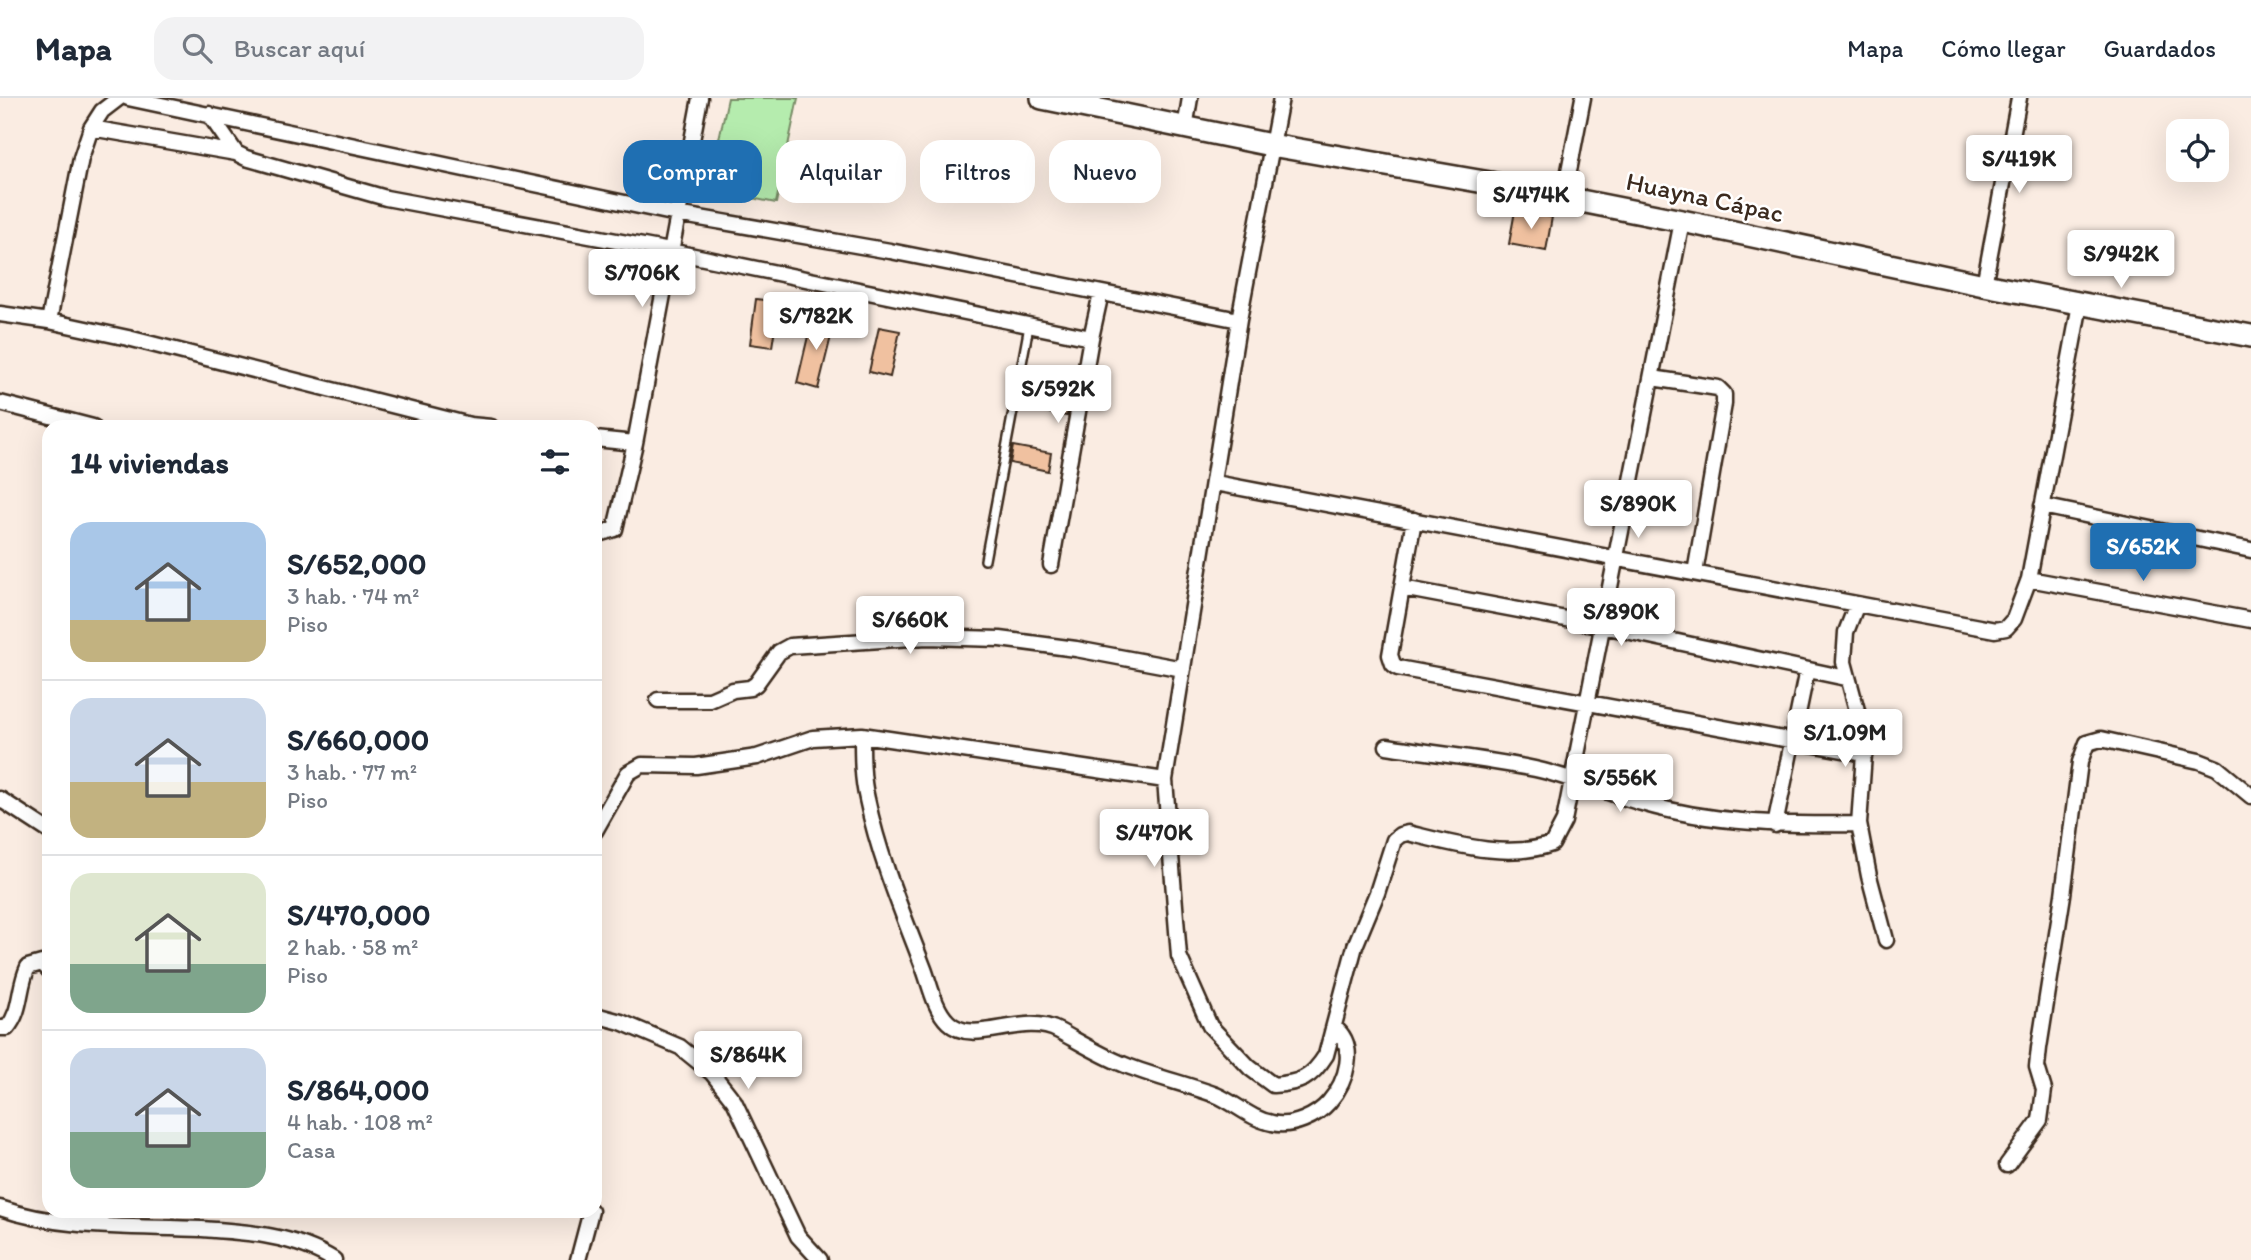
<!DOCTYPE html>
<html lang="es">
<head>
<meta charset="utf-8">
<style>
	:root { --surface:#fff; --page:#f2f2f3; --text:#1f2937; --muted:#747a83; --line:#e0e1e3; --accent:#1f6fb2 }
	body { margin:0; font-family:Itim,sans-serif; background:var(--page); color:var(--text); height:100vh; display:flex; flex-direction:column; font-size:26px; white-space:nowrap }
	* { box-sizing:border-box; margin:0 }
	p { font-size:23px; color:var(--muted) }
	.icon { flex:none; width:38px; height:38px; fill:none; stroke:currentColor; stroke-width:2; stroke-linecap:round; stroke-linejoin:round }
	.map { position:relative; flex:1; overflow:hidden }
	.details { position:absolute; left:42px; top:322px; width:560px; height:798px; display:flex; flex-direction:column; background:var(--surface); border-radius:21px; box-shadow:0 7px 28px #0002 }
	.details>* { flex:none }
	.hud { position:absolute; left:623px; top:42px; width:665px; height:63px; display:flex; gap:14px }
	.tools { position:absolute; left:2166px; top:21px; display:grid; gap:14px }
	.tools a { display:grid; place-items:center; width:63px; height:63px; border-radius:14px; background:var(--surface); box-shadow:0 7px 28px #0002; font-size:35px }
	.price { position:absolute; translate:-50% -60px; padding:0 16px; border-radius:7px; background:#fff; color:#222; font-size:23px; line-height:46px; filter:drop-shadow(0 2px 4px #0008) }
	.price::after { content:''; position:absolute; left:50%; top:42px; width:21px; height:16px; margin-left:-10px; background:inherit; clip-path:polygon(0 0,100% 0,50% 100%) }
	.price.current { background:var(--accent); color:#fff }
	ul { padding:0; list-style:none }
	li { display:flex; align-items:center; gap:21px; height:175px; padding:0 28px }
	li+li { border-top:2px solid var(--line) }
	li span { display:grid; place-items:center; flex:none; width:196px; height:140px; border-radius:21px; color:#555 }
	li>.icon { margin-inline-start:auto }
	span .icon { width:84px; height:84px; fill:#fffc; stroke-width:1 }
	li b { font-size:30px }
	h2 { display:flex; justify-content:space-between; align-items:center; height:84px; padding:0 28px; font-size:30px }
	.pill { padding:0 24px; border-radius:21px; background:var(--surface); box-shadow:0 7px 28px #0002; font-size:24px; line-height:63px }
	.pill.current { background:var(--accent); color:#fff }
	header { display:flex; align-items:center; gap:42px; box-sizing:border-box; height:98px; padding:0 35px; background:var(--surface); border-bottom:2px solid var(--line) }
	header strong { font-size:33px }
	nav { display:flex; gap:38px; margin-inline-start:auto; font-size:24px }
	.search { width:490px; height:63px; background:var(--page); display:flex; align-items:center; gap:18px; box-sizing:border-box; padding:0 24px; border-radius:21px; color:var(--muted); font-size:26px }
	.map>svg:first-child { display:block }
</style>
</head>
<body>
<header>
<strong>Mapa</strong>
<div class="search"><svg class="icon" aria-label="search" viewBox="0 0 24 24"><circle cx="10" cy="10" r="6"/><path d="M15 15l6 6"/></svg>Buscar aquí</div>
<nav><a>Mapa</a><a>Cómo llegar</a><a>Guardados</a></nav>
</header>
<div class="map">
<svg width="2251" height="1162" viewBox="0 0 2251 1162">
	<rect width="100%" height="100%" fill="#faece2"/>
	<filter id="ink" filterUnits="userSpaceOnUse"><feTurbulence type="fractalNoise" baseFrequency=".0143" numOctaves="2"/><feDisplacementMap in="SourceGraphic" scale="14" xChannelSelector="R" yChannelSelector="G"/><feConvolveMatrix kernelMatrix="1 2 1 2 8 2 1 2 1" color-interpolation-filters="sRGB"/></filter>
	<g filter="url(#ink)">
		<path fill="#b5ecae" stroke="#788b66" stroke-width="2" d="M728 0H798L776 105 708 91Z"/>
		<path fill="#f0c1a0" stroke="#3b2a1e" stroke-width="2" d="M1515 113 1552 119 1546 153 1509 146Z
			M756 201 779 204 772 249 750 246Z
			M813 217 835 222 818 291 797 285Z
			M879 229 900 233 890 279 869 274Z
			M1055 285 1072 288 1067 318 1050 315Z
			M1013 348 1051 355 1048 373 1010 365Z"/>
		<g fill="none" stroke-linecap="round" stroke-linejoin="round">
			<defs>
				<path id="lane" d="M985 462 1029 228"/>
				<path id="street" d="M128 0 677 116 890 153 1239 222
					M1281 0 1239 222 1165 682 1179 858 1210 928 1250 970 1273 987C1300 985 1311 981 1326 957L1355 848 1377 795 1394 742 1400 737 1408 735C1453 746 1507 762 1552 746L1564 723 1682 123
					M209 16 236 55 246 60 386 100 670 153 1091 240
					M91 30 236 55
					M1185 30 1190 0
					M1564 99 1583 0
					M1984 187 2019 0
					M0 216 49 223 128 240 470 327 491 329
					M49 223 81 60 91 30 102 13 119 0
					M1652 280 1718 290 1724 296V306L1695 475
					M0 305 93 329
					M595 341 635 345
					M1215 385 1995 532 2006 530 2014 521 2029 481 2080 206
					M2042 408 2251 452
					M1414 422 1390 557 1393 566 1398 570 1865 656
					M595 437 615 431 635 345 700 0
					M1051 467 1091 240 1101 195
					M2029 481 2251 522
					M1402 490 1603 528 1846 580
					M1857 506 1846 534 1844 564 1865 642 1859 726 1869 778 1886 842
					M658 602H710L733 592 750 590 756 586 779 554 790 548 927 539 1000 541 1076 551 1183 571
					M862 637C862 659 862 680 867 701 879 759 903 816 924 871 930 887 935 912 948 924 974 950 1022 913 1059 933 1081 945 1102 958 1125 967 1155 979 1186 986 1216 997 1235 1005 1251 1021 1272 1025 1292 1030 1317 1018 1329 1004 1347 983 1358 948 1334 929
					M1387 648C1436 656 1486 661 1535 671 1572 679 1606 695 1642 705 1713 726 1785 727 1859 726
					M0 701 49 733
					M1775 727 1807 572
					M595 733 628 675 642 667 696 668 757 659 813 640 862 637 1165 682
					M595 917 621 924 680 949 712 975 734 1003 798 1138 820 1162
					M0 930H7C22 913 18 890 28 869L42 865 49 872
					M2007 1067 2040 1022 2044 992 2037 969 2039 950 2063 797 2080 664 2087 645 2101 641 2199 663 2217 670 2251 698
					M0 1110C63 1132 135 1128 201 1131 247 1134 295 1137 334 1162
					M578 1162 591 1113"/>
				<path id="secondary" d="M1042 0 1271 47 1490 85 1682 123 1984 187 2251 238"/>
			</defs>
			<use href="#lane" stroke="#3b2a1e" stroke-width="12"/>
			<use href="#street" stroke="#3b2a1e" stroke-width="19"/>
			<use href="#secondary" stroke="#3b2a1e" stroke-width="26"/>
			<use href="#lane" stroke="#fff" stroke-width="7"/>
			<use href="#street" stroke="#fff" stroke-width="14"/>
			<use href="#secondary" stroke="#fff" stroke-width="21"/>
		</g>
	</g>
	<g text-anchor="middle" stroke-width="5" stroke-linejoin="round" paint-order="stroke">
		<g font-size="26" fill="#3b2a1e" stroke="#fff">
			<text transform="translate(1705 99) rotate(12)" y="9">Huayna Cápac</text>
		</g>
	</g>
</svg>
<div class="tools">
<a><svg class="icon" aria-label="locate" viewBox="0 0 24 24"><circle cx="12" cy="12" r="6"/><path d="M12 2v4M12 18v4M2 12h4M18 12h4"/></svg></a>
</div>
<b class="price" style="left:2019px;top:97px">S/419K</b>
<b class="price" style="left:1531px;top:133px">S/474K</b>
<b class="price" style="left:2121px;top:192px">S/942K</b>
<b class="price" style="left:642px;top:211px">S/706K</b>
<b class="price" style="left:816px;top:254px">S/782K</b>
<b class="price" style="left:1058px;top:327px">S/592K</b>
<b class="price" style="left:1638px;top:442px">S/890K</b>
<b class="price current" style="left:2143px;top:485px">S/652K</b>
<b class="price" style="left:1621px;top:550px">S/890K</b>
<b class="price" style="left:910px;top:558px">S/660K</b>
<b class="price" style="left:1845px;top:671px">S/1.09M</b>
<b class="price" style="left:1620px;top:716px">S/556K</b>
<b class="price" style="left:1154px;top:771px">S/470K</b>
<b class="price" style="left:748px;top:993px">S/864K</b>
<div class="hud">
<a class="pill current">Comprar</a>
<a class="pill">Alquilar</a>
<a class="pill">Filtros</a>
<a class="pill">Nuevo</a>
</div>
<section class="details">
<h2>14 viviendas<svg class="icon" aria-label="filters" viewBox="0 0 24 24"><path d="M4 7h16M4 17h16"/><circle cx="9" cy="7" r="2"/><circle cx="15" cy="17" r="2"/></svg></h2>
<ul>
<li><span style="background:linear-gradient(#a9c7e8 70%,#c2b280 0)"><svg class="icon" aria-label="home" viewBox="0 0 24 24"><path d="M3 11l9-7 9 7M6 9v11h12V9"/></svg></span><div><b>S/652,000</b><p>3 hab. · 74 m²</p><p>Piso</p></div></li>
<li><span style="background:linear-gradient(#c9d6e8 60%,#c2b280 0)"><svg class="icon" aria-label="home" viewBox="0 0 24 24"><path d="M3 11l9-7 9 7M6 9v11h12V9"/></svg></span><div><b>S/660,000</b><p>3 hab. · 77 m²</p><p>Piso</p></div></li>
<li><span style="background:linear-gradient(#dfe7d0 65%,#7fa58c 0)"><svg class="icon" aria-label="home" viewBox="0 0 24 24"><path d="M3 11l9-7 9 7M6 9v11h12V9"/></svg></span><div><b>S/470,000</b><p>2 hab. · 58 m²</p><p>Piso</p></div></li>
<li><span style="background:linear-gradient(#c9d6e8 60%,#7fa58c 0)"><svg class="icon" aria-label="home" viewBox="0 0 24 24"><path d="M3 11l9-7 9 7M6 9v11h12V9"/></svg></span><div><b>S/864,000</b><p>4 hab. · 108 m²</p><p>Casa</p></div></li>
</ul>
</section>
</div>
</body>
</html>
